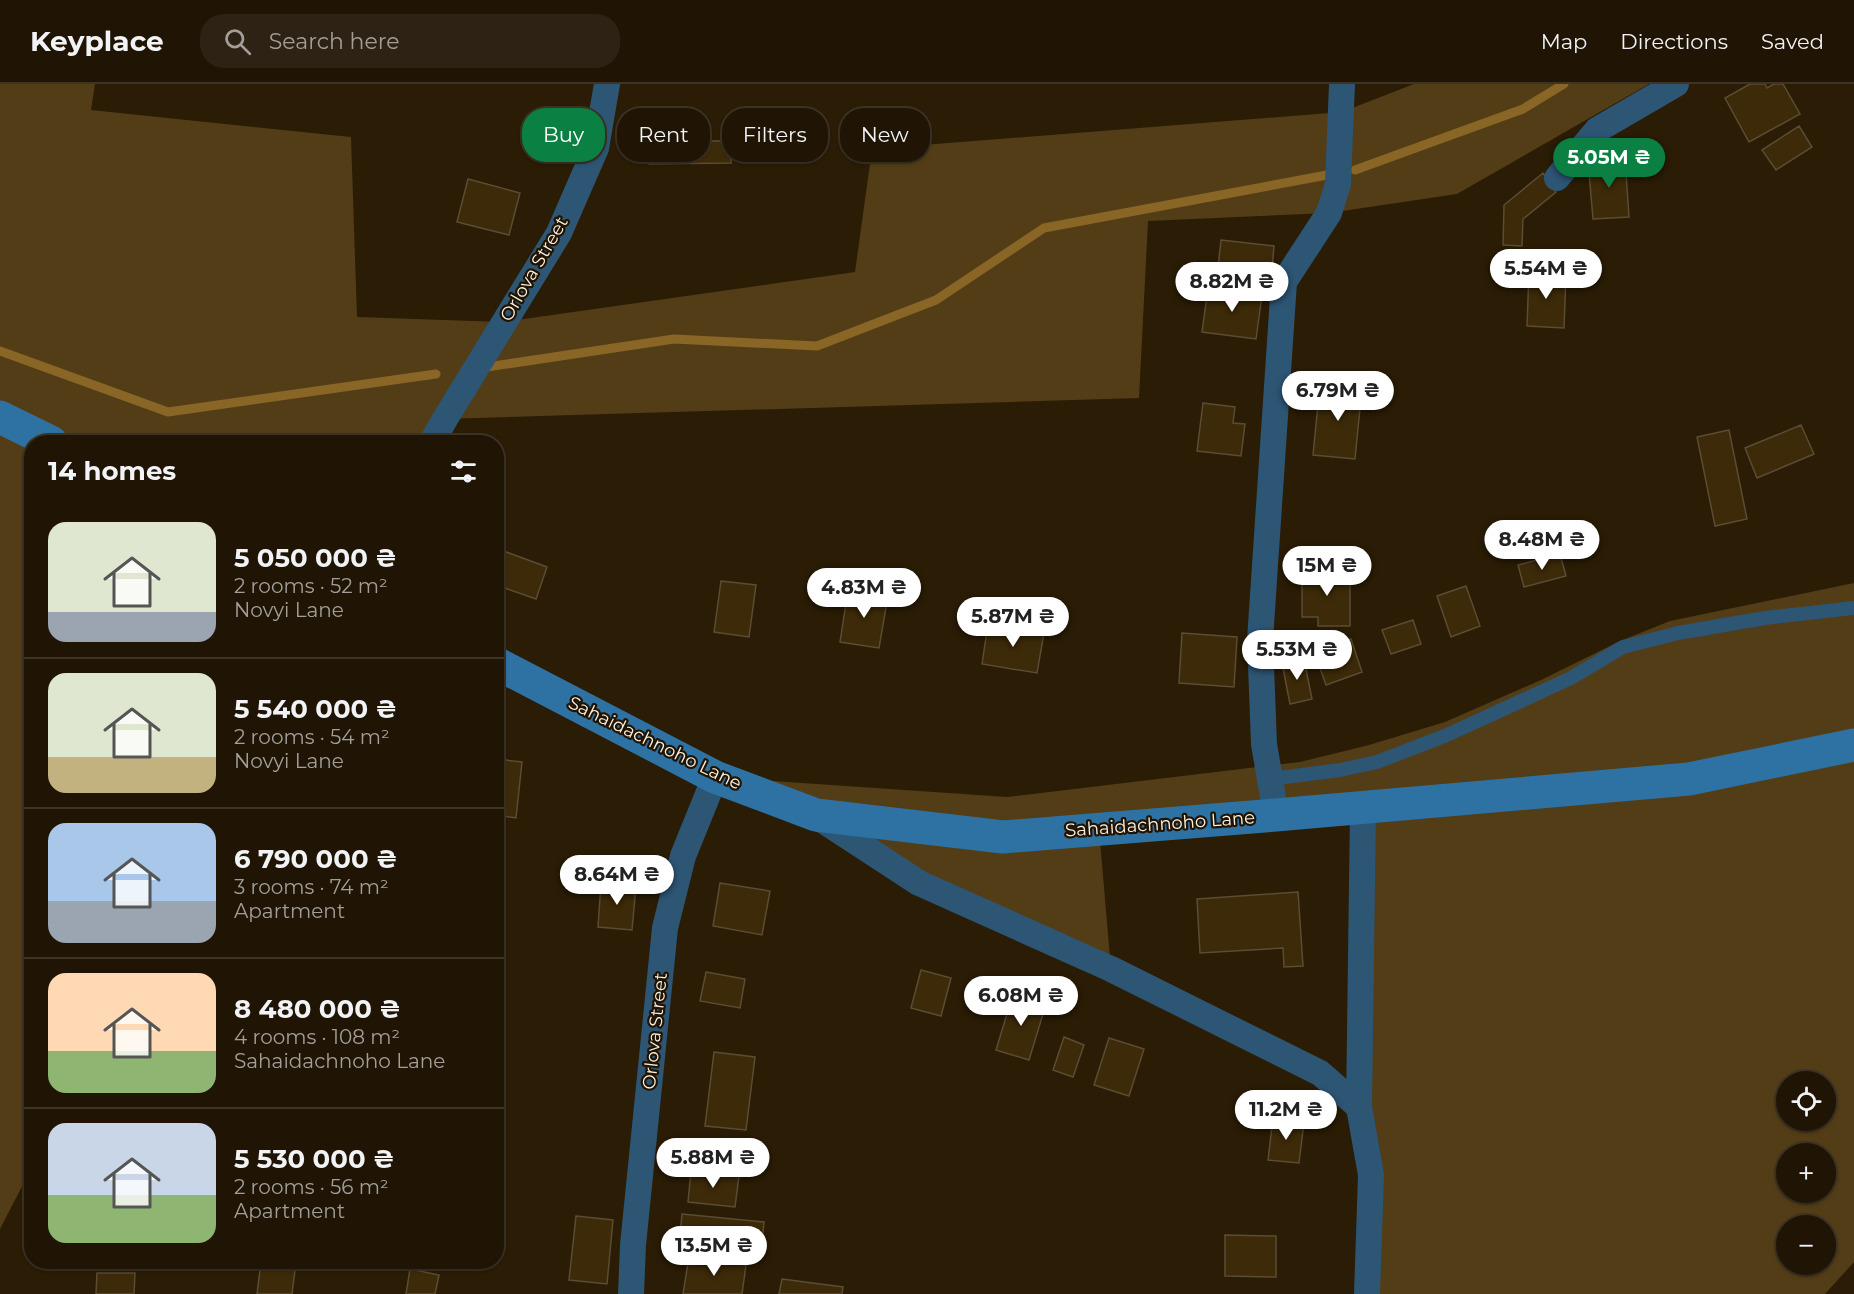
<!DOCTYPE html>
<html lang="en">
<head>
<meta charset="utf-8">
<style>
	:root { --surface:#201504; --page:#2d2213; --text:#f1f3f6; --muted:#a29f9a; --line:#3d3426; --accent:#0b8043 }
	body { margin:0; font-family:Montserrat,sans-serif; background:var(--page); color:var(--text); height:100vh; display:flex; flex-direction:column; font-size:22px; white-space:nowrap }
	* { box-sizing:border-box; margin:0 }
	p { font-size:20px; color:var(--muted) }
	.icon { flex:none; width:33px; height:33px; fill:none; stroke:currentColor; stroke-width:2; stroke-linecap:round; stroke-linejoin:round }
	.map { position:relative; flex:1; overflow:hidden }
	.drawer { position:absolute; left:24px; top:351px; width:480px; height:834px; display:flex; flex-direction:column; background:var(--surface); border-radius:24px; box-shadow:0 2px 4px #0004,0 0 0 2px var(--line) }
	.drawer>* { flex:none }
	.top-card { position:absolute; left:522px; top:24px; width:570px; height:54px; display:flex; gap:12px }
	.fabs { position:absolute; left:1776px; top:987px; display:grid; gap:12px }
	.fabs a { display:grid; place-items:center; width:60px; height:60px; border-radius:50%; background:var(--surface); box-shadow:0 2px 4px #0004,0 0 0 2px var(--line); font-size:30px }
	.price { position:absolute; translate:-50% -51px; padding:0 14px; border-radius:21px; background:#fff; color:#222; font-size:20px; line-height:39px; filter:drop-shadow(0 2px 3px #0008) }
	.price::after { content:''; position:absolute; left:50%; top:36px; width:18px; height:14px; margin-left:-9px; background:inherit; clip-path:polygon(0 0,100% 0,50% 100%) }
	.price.active { background:var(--accent); color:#fff }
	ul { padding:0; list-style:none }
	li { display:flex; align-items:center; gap:18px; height:150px; padding:0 24px }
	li+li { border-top:2px solid var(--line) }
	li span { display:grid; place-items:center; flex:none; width:168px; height:120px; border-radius:18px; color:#555 }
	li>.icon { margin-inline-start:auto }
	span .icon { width:72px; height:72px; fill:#fffc; stroke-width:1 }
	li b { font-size:26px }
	h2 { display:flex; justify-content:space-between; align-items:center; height:72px; padding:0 24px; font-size:26px }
	.tag { padding:0 21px; border-radius:24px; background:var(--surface); box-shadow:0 2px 4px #0004,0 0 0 2px var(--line); font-size:21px; line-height:54px }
	.tag.active { background:var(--accent); color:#fff }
	header { display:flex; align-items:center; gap:36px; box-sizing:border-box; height:84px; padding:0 30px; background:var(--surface); border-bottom:2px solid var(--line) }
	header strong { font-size:28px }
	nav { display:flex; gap:33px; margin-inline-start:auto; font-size:21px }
	.search { width:420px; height:54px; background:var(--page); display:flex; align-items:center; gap:15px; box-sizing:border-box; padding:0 21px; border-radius:24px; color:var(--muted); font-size:22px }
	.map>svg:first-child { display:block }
</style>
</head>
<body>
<header>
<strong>Keyplace</strong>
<div class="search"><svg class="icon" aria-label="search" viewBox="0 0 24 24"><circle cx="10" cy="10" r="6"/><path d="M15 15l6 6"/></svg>Search here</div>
<nav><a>Map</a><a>Directions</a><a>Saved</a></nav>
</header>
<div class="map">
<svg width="1854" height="1210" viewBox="0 0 1854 1210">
	<rect width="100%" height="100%" fill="#2a1c05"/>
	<path fill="#533d16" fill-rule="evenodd" d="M0 0H95L91 26 351 53 357 233 502 238 855 188 872 65 1342 28 1414 0H1649L1457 110 1329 129 1148 137 1139 314 445 335 432 358H32V1083L0 1145Z
		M1854 499V1178L1825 1210H1365L1363 723 1099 745 1111 885 715 693 1007 713 1300 678 1369 661 1445 638 1541 596 1620 557 1670 537ZM1786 998H1826V1036H1786ZM1786 1070H1826V1108H1786ZM1786 1142H1826V1180H1786Z"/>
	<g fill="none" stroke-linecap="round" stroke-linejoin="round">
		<path stroke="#8a6626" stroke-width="9" d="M1355 86 1523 25 1564 0
			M0 267 168 328 436 290
			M487 283 674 255 817 262 936 216 1044 144 1327 91"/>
	</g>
	<path fill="#3d2a08" stroke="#5b4c34" stroke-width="1.5" d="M1750 0H1765L1767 4 1774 0H1783L1800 30 1749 58 1725 14Z
		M1799 42 1812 63 1776 86 1762 66Z
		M649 47H701V57H730L731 79 649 80Z
		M1625 74 1629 133 1593 135 1588 77Z
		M1543 89 1556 108 1523 135 1522 162 1503 161 1504 121Z
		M468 95 520 109 509 151 457 138Z
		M1221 156 1274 162 1271 199 1217 193Z
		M1529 188 1566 190 1564 244 1527 242Z
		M1208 204 1262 211 1256 255 1202 248Z
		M1320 300 1362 304 1355 375 1313 371Z
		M1203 319 1235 323 1233 339 1245 340 1241 372 1197 367Z
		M1801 341 1814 370 1757 394 1745 364Z
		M1729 346 1747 435 1715 442 1697 353Z
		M501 466 547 483 536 515 496 501V480Z
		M1560 470 1566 492 1524 503 1518 481Z
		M1302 486H1350V542H1318V533H1302Z
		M721 497 756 501 749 553 714 548Z
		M1466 502 1480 542 1451 553 1437 512Z
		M848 506 888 512 879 564 840 558Z
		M1413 536 1421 560 1391 570 1382 546Z
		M988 540 1044 549 1037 589 982 580Z
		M1182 549 1237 553 1234 603 1179 599Z
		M1351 555 1362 588 1326 601 1314 567Z
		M1304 575 1312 615 1290 620 1282 579Z
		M496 675 522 678 516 734 496 731Z
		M601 799 636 802 632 846 598 843Z
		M720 799 770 807 762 851 713 842Z
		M1298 808 1303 882 1284 883 1283 864 1200 869 1197 815Z
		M921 886 951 894 941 932 911 924Z
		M706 888 745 895 740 924 700 917Z
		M1013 910 1046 920 1029 976 996 966Z
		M1064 953 1084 961 1073 993 1053 986Z
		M1109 954 1144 965 1129 1012 1094 1001Z
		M714 968 755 973 746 1046 705 1042Z
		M1273 1034 1304 1038 1299 1079 1268 1076Z
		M691 1087 739 1092 735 1123 688 1118Z
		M682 1130 764 1138 761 1169 738 1167 739 1158 680 1152Z
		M576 1132 613 1136 607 1200 569 1196Z
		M1225 1151 1276 1152V1193L1225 1192Z
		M689 1173 746 1181 742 1210H683Z
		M261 1178H296L292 1210H257Z
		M410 1185 439 1191 435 1210H406Z
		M97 1189H135L134 1210H96Z
		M782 1195 843 1203 842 1210H779Z"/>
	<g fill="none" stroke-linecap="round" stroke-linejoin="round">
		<path stroke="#2d5574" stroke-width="14" d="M1270 695 1340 686 1377 678 1447 651 1571 594 1623 563 1678 549 1765 534 1854 524"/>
		<path stroke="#2d5574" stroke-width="26" d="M1557 94 1597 46 1676 0
			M432 358 445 335 559 149 596 64 607 0
			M1276 731 1264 660 1260 556 1284 198 1329 129 1338 100 1342 0
			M818 733 919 799 1111 885 1320 989 1359 1023 1363 723
			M1359 1023 1371 1091 1367 1210
			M631 1210 633 1161 665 844 683 772 715 693"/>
		<path stroke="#2e72a4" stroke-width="33" d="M0 333 51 358
			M496 579 715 693 816 731 1003 753 1276 731 1689 695 1854 661"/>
	</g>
	<g text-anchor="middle" stroke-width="4.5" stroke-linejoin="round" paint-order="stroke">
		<g font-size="18" fill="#f9f0e2" stroke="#201300">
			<text transform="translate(534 185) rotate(-60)" y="6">Orlova Street</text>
			<text transform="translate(655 659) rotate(26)" y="6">Sahaidachnoho Lane</text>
			<text transform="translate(1160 740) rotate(-4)" y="6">Sahaidachnoho Lane</text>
			<text transform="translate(655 947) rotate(-84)" y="6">Orlova Street</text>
		</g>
	</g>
</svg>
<div class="fabs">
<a><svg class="icon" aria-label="locate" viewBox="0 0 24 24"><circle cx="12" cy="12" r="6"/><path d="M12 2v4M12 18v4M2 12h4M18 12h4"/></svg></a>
<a>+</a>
<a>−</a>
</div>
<b class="price active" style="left:1609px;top:105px">5.05M ₴</b>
<b class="price" style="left:1546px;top:216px">5.54M ₴</b>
<b class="price" style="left:1232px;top:229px">8.82M ₴</b>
<b class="price" style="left:1338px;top:338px">6.79M ₴</b>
<b class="price" style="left:1542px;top:487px">8.48M ₴</b>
<b class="price" style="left:1327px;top:513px">15M ₴</b>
<b class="price" style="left:864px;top:535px">4.83M ₴</b>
<b class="price" style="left:1013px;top:564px">5.87M ₴</b>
<b class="price" style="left:1297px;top:597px">5.53M ₴</b>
<b class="price" style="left:617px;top:822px">8.64M ₴</b>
<b class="price" style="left:1021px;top:943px">6.08M ₴</b>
<b class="price" style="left:1286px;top:1057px">11.2M ₴</b>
<b class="price" style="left:713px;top:1105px">5.88M ₴</b>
<b class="price" style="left:714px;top:1193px">13.5M ₴</b>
<div class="top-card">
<a class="tag active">Buy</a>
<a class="tag">Rent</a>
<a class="tag">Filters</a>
<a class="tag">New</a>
</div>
<section class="drawer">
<h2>14 homes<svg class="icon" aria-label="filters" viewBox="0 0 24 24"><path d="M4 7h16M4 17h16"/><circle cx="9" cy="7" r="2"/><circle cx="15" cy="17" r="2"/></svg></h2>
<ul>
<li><span style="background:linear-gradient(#dfe7d0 75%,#9aa5b1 0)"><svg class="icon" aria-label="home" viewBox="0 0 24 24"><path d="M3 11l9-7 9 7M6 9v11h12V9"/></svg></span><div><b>5 050 000 ₴</b><p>2 rooms · 52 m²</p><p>Novyi Lane</p></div></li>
<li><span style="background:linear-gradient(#dfe7d0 70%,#c2b280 0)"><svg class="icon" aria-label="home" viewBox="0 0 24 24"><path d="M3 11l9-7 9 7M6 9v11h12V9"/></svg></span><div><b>5 540 000 ₴</b><p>2 rooms · 54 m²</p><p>Novyi Lane</p></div></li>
<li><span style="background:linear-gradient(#a9c7e8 65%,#9aa5b1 0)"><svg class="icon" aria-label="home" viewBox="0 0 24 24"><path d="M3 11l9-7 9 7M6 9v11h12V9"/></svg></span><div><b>6 790 000 ₴</b><p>3 rooms · 74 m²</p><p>Apartment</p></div></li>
<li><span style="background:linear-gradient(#ffd9b3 65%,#8fb573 0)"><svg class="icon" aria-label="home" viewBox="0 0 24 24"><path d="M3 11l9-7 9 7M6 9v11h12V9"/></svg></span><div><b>8 480 000 ₴</b><p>4 rooms · 108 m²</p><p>Sahaidachnoho Lane</p></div></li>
<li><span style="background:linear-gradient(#c9d6e8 60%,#8fb573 0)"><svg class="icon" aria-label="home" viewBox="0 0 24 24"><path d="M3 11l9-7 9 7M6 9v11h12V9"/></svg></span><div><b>5 530 000 ₴</b><p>2 rooms · 56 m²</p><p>Apartment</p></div></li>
</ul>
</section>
</div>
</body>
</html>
